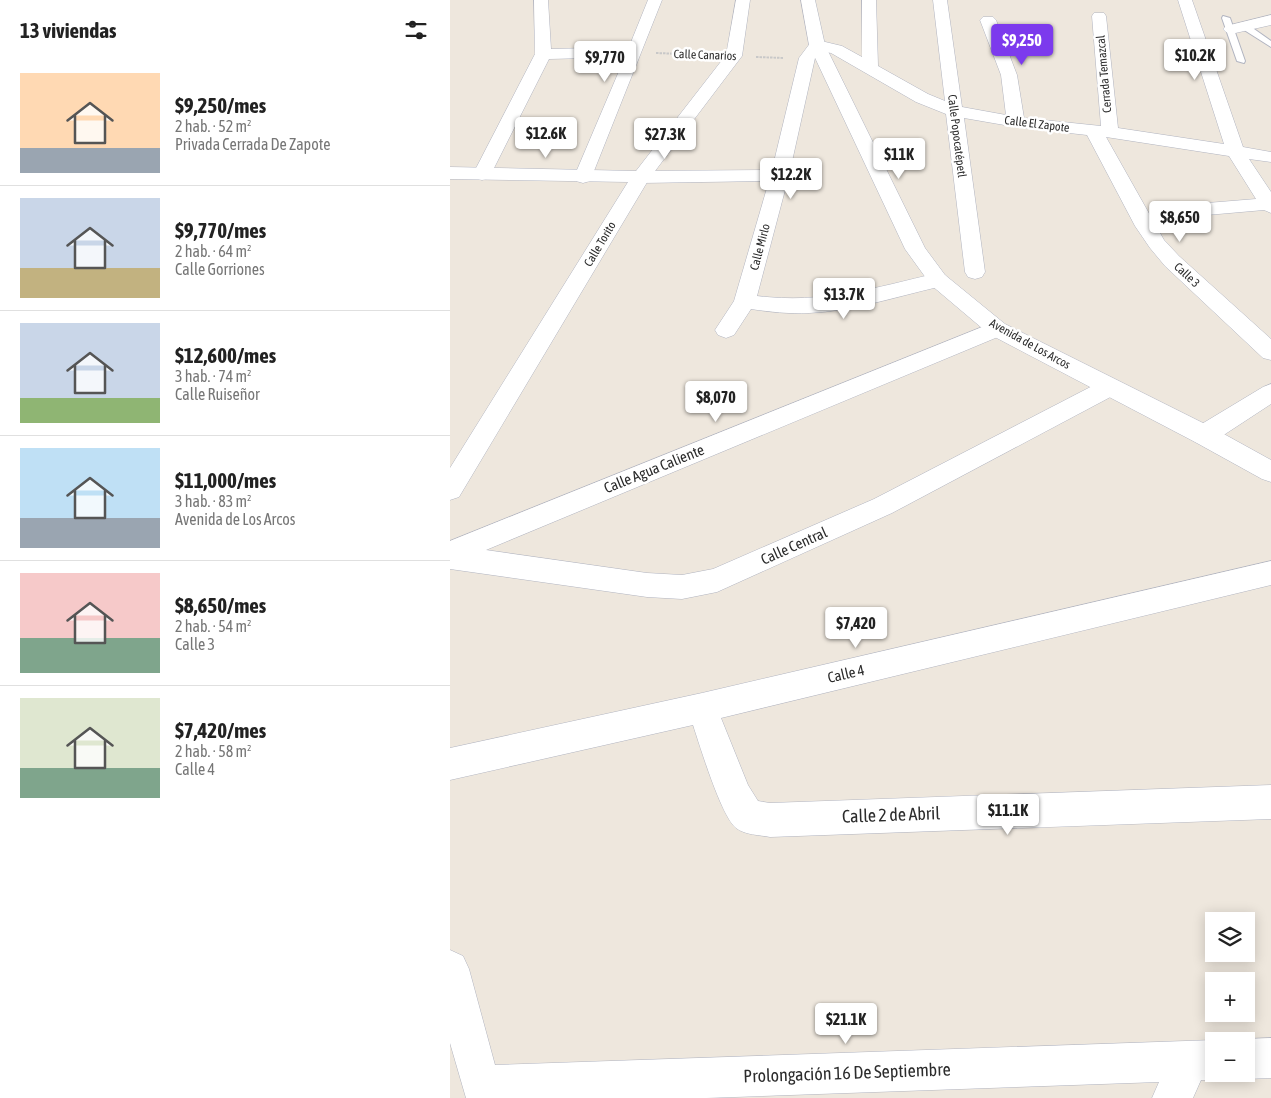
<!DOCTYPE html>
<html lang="es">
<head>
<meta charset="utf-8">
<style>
	:root { --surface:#fff; --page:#f6f6f6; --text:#222; --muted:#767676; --line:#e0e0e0; --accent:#7c3aed }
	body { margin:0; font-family:"Asap Condensed",sans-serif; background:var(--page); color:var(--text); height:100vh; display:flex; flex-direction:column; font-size:19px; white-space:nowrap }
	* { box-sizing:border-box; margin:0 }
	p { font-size:16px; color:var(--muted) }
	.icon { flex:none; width:28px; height:28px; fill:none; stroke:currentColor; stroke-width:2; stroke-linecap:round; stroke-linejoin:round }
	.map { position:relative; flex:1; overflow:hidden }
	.panel { display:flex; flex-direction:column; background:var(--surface); width:450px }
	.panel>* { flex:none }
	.buttons { position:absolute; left:755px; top:912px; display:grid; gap:10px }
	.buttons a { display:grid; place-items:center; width:50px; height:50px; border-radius:0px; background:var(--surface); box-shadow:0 2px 12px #0003; font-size:25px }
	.price { position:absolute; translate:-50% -42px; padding:0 11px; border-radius:5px; background:#fff; color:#222; font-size:16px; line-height:32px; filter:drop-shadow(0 1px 2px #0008) }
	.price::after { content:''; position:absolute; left:50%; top:30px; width:15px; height:11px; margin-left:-8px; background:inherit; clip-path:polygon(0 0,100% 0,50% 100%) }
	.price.active { background:var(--accent); color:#fff }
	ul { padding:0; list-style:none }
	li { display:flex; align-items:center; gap:15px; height:125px; padding:0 20px }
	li+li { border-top:1px solid var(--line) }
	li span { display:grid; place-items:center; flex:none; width:140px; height:100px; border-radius:0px; color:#555 }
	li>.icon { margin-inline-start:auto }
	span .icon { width:60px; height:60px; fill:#fffc; stroke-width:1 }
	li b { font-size:21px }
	h2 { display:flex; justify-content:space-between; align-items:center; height:60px; padding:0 20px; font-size:21px }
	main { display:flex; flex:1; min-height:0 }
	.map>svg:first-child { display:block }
</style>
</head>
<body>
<main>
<section class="panel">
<h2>13 viviendas<svg class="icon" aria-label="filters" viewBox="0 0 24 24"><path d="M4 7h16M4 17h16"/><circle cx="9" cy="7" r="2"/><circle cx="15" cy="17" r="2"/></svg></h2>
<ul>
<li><span style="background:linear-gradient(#ffd9b3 75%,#9aa5b1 0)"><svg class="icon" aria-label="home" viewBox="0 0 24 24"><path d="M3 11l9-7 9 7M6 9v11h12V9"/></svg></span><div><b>$9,250/mes</b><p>2 hab. · 52 m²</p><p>Privada Cerrada De Zapote</p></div></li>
<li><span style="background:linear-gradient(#c9d6e8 70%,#c2b280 0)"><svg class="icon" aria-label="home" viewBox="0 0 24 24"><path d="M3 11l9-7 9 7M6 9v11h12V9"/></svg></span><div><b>$9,770/mes</b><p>2 hab. · 64 m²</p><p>Calle Gorriones</p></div></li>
<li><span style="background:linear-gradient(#c9d6e8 75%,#8fb573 0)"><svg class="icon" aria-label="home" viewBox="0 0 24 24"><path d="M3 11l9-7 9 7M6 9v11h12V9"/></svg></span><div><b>$12,600/mes</b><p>3 hab. · 74 m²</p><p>Calle Ruiseñor</p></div></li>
<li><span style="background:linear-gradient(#bfe0f5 70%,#9aa5b1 0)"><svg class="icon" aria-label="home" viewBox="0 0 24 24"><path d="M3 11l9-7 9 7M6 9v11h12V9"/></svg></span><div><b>$11,000/mes</b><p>3 hab. · 83 m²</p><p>Avenida de Los Arcos</p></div></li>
<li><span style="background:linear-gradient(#f6c9c9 65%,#7fa58c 0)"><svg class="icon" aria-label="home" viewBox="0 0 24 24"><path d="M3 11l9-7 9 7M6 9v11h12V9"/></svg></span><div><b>$8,650/mes</b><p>2 hab. · 54 m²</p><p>Calle 3</p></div></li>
<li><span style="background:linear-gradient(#dfe7d0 70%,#7fa58c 0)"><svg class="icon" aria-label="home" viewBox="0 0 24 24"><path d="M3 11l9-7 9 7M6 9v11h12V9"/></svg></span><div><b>$7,420/mes</b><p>2 hab. · 58 m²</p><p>Calle 4</p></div></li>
</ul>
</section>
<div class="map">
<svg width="821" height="1098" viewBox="0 0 821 1098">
	<rect width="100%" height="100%" fill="#eee7dd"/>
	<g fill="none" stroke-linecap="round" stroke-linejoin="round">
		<defs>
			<path id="lane" d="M773 16 780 18 795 61 794 63 787 61 772 18Z
				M791 24H797L821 41V47L791 28Z"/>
			<path id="street" d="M84 0H98L101 49 179 47 198 0H212L140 181 133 183 126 181 124 177 175 57 99 59 41 174 39 178 32 180 25 178 23 174 85 54Z
				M412 0H426L428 66 478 94 495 101 483 0H497L512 107 556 115 551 75 530 20 533 17H543L546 20 567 75 574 118 651 126 642 16 644 13H654L656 16 668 128 774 144 728 0H742L793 147 821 152V162L799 159 821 192V213L814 210 757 215 750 213 747 209 750 205 757 203 806 199 779 156 656 137 714 240 729 256 821 339V360L813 358 715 266 700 248 685 226 637 135 566 127 514 118 535 272 532 277 525 279 518 277 515 272 496 114 466 102 381 53 371 51 365 58 339 175 307 296C374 304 424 288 488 273L495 275 499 280 495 285 488 287C445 297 403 311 359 313 339 314 320 312 301 309L284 335 276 338 268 335 265 330 284 301 319 181 191 183 184 181 182 177 184 173 191 171 322 170 349 58 361 42 367 40 392 46 412 57Z
				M821 15V25L781 34 776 32 773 29 776 26Z
				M547 321 555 324 558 329 555 334 36 550 197 573 232 575 263 569 424 499 652 381 660 379 668 381 672 387 668 393 442 513 267 592 232 599 197 597 0 569V541Z
				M821 384V404L763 442 754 444 745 442 742 435 745 428 813 387Z
				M821 561V585L271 718 298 785 308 801 320 803 821 785V819L320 837C310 835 295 835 286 828 271 816 250 746 243 725L0 780V748L252 693Z
				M0 950 13 956 19 969 45 1065 764 1040 766 1041H764V1074H778L764 1080H751L743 1098H702L709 1082 256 1098H16L0 1043Z
				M821 1038V1078L796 1079 784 1074H796V1041H791L796 1039Z"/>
			<path id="secondary" d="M286 0H300L292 56 199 179 9 497 0 500V468L178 182 0 179V167L186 171 276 55Z
				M351 0H365L375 45 475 248 495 275 555 324 763 428 821 460V482L812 479 745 442 539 334 481 285 455 249 359 45Z"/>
		</defs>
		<use href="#lane" stroke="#b1b4c0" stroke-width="2"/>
		<use href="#street" stroke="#b1b4c0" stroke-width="1"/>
		<use href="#secondary" stroke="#b1b4c0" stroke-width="1"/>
		<path stroke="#c8c8c8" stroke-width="2" stroke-dasharray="2.5 1" stroke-linecap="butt" d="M206 53 257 55
			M306 57 334 58"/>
		<use href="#lane" fill="#fff" fill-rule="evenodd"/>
		<use href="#street" fill="#fff" fill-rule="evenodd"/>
		<use href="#secondary" fill="#fff" fill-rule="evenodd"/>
	</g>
	<g text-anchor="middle" stroke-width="5" stroke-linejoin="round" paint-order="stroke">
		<g font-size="12" fill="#2c2c2c" stroke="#fff">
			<text transform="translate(255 55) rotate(2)" y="4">Calle Canarios</text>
			<text transform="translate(654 74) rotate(-95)" y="4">Cerrada Temazcal</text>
			<text transform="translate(587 124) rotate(7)" y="4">Calle El Zapote</text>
			<text transform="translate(507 136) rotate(83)" y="4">Calle Popocatépetl</text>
			<text transform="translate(150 244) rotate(-59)" y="4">Calle Torito</text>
			<text transform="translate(310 247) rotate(-75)" y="4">Calle Mirlo</text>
			<text transform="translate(737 275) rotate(43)" y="4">Calle 3</text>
			<text transform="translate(580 344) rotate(29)" y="4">Avenida de Los Arcos</text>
		</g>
		<g font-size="15" fill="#2c2c2c" stroke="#fff">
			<text transform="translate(204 469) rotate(-22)" y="5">Calle Agua Caliente</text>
			<text transform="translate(344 546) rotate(-24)" y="5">Calle Central</text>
			<text transform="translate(396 674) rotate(-13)" y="5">Calle 4</text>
		</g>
		<g font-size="18" fill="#2c2c2c" stroke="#fff">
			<text transform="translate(441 815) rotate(-2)" y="6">Calle 2 de Abril</text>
			<text transform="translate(397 1073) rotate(-2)" y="6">Prolongación 16 De Septiembre</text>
		</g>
	</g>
</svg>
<div class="buttons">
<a><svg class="icon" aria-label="layers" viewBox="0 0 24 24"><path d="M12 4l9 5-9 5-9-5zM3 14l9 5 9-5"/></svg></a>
<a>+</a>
<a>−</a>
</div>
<b class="price active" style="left:572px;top:66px">$9,250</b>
<b class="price" style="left:745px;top:81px">$10.2K</b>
<b class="price" style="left:155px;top:83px">$9,770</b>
<b class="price" style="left:96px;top:159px">$12.6K</b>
<b class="price" style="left:215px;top:160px">$27.3K</b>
<b class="price" style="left:449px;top:180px">$11K</b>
<b class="price" style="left:341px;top:200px">$12.2K</b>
<b class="price" style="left:730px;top:243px">$8,650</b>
<b class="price" style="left:394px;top:320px">$13.7K</b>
<b class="price" style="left:266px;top:423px">$8,070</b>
<b class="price" style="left:406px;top:649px">$7,420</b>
<b class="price" style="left:558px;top:836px">$11.1K</b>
<b class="price" style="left:396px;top:1045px">$21.1K</b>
</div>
</main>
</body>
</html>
